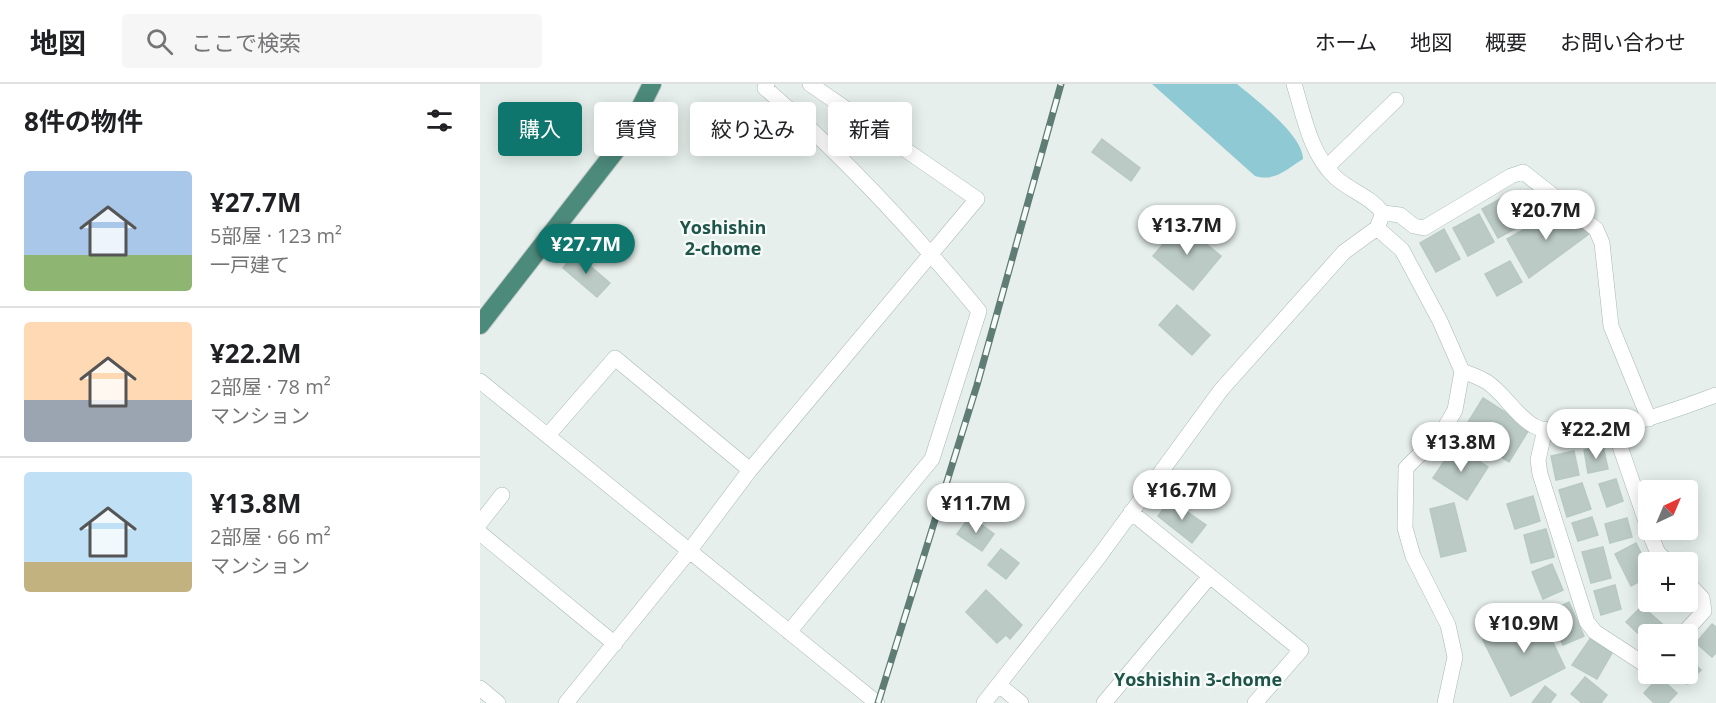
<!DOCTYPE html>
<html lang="ja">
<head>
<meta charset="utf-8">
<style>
	:root { --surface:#fff; --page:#f6f6f6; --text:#202124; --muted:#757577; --line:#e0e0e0; --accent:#0f766e }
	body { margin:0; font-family:"Open Sans","Noto Sans JP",sans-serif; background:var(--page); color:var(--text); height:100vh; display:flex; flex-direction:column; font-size:22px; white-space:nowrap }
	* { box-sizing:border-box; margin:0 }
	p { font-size:20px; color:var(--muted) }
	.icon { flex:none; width:33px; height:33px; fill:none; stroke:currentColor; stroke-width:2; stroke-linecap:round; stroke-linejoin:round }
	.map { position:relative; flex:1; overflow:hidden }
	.panel { display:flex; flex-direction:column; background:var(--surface); width:480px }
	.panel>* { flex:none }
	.top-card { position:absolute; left:18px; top:18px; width:570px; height:54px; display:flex; gap:12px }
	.needle { width:39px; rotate:44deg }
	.tools { position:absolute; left:1158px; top:396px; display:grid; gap:12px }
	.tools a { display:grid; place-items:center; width:60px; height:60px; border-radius:6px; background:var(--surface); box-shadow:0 3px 15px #0003; font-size:30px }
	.price { position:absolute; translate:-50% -51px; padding:0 14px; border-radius:21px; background:#fff; color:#222; font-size:20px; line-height:39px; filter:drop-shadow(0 2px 3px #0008) }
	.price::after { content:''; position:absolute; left:50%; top:36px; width:18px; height:14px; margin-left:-9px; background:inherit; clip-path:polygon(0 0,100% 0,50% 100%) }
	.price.active { background:var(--accent); color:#fff }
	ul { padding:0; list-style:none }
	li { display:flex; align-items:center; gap:18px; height:150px; padding:0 24px }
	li+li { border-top:2px solid var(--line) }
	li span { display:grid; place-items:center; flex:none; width:168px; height:120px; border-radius:6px; color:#555 }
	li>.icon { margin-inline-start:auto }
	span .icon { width:72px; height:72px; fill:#fffc; stroke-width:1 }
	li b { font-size:26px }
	h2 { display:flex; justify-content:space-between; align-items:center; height:72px; padding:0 24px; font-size:26px }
	.tag { padding:0 21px; border-radius:6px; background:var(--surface); box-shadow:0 3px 15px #0003; font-size:21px; line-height:54px }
	.tag.active { background:var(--accent); color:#fff }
	header { display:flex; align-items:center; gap:36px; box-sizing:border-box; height:84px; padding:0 30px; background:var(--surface); border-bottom:2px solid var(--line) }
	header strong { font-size:28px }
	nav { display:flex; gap:33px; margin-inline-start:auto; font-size:21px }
	.search { width:420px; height:54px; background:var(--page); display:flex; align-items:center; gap:15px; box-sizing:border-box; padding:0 21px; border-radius:6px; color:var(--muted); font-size:22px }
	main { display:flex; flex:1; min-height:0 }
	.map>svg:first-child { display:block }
</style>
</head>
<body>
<header>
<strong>地図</strong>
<div class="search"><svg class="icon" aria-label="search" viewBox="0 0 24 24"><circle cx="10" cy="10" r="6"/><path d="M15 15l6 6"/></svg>ここで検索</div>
<nav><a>ホーム</a><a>地図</a><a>概要</a><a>お問い合わせ</a></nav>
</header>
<main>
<section class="panel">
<h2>8件の物件<svg class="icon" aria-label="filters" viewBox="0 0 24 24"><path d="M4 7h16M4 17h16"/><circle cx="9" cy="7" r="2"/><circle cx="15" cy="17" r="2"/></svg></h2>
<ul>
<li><span style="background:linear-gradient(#a9c7e8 70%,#8fb573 0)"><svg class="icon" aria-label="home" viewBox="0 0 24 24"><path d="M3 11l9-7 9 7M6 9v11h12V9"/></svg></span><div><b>¥27.7M</b><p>5部屋 · 123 m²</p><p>一戸建て</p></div></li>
<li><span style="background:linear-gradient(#ffd9b3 65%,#9aa5b1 0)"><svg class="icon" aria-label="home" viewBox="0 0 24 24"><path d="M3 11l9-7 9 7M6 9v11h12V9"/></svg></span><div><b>¥22.2M</b><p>2部屋 · 78 m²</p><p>マンション</p></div></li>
<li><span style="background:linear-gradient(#bfe0f5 75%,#c2b280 0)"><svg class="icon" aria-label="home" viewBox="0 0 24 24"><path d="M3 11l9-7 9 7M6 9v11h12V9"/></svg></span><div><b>¥13.8M</b><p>2部屋 · 66 m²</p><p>マンション</p></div></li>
</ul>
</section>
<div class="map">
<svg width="1236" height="619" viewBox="0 0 1236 619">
	<rect width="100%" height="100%" fill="#e6efeb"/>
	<path fill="#8ec9d4" d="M672 0H757C775 15 823 51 823 75 807 85 795 98 775 92Z"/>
	<path fill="#bbcac4" stroke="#b8c9c2" stroke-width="1.5" d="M622 55 660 84 651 97 612 68Z
		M1027 111 1042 141 1018 154 1002 125Z
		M1082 124 1109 150 1049 194 1027 155Z
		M999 130 1014 158 988 172 973 144Z
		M701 139 741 172 713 206 673 172Z
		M964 145 980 175 956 188 940 159Z
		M95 169 130 199 117 213 83 184Z
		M1030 177 1042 198 1017 212 1005 190Z
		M697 221 730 251 712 271 679 241Z
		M1003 314 1050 344 1029 378 982 348Z
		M975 361 1008 383 987 416 953 394Z
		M1123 362 1128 385 1108 389 1104 366Z
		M1094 367 1099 391 1076 396 1071 372Z
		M1136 395 1143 417 1127 423 1119 400Z
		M1102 399 1111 425 1087 433 1079 406Z
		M1053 412 1060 437 1035 445 1027 420Z
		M690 416 726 441 712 459 678 432Z
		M974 419 986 467 961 473 950 425Z
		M490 432 514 450 502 467 477 450Z
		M1112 433 1118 451 1098 457 1092 439Z
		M1147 434 1152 453 1130 459 1125 440Z
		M1066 445 1074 473 1051 479 1044 451Z
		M1156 459 1168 483V493L1151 502 1135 470Z
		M1123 463 1131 494 1111 499 1102 468Z
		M521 465 539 479 526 495 508 481Z
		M1072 480 1083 506 1063 515 1052 488Z
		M1135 501 1141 525 1121 531 1114 507Z
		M506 506 542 541 530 555 526 551 517 559 486 528Z
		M1089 518 1104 552 1083 561 1068 528Z
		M1162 522 1189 546 1185 550H1168V559L1146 538Z
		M1058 527 1085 584 1031 612 1003 556Z
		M1232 540 1236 543V569L1232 573 1216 559Z
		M1110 555 1132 569 1117 595 1092 581Z
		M1208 573 1221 586 1207 600 1195 590H1208Z
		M1105 593 1127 611 1121 619H1102L1091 610Z
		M1179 593 1197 609 1188 619H1174L1164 609Z
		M1065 602 1076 611 1070 619H1052Z"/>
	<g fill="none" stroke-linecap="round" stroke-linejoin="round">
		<defs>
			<path id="minor" d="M287 0 285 4C364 72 433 147 499 227L452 375 309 548
				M847 83 916 16
				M903 129 920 131 934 142 944 144 1031 92 1043 88 1116 145 1122 159 1131 242 1169 335
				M897 144 922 166 960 237 982 287 975 326 963 347 926 384 925 444 933 472 968 541 975 573 965 619
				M982 287C990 290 999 293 1007 298 1024 309 1036 332 1054 342 1097 364 1193 327 1236 311
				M0 297 397 619
				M1133 342 1172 455 1178 469 1188 478
				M1065 345 1058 376 1060 390 1107 538 1115 548 1164 580 1168 579
				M69 350 135 274 270 386
				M651 428 821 566 775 619
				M0 439 22 411
				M0 449 135 560
				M1203 550 1224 527 1222 514 1208 499
				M519 601 541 619
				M0 604 18 619
				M86 619 210 466 270 386 497 115 330 0
				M504 619 618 474 741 306 864 168 897 144 903 129C890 112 870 107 855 93 830 69 824 32 814 0
				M624 619 730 492"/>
			<path id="trunk" d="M0 241 144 56 172 0"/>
		</defs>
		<use href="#minor" stroke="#a8b8b2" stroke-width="16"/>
		<use href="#trunk" stroke="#c2cac8" stroke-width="20"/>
		<use href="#minor" stroke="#fff" stroke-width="15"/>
		<use href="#trunk" stroke="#4c8a7c" stroke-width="18"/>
		<defs>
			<path id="rail" d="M398 619 497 301 581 0"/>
		</defs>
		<use href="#rail" stroke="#5f7d75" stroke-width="7"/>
		<use href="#rail" stroke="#f7fbf9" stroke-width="4.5" stroke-dasharray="14" stroke-linecap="butt"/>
	</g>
	<g text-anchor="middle" stroke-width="4.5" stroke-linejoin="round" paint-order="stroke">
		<g font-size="18" font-weight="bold" fill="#1f5548" stroke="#f7fbf9">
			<text x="243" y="150">Yoshishin<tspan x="243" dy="21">2-chome</tspan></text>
			<text x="718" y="602">Yoshishin 3-chome</text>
		</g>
	</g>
</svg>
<div class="tools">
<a><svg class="needle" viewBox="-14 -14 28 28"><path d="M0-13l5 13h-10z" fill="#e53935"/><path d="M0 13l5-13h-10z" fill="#757577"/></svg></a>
<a>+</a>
<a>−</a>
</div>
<b class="price" style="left:1066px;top:157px">¥20.7M</b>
<b class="price" style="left:707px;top:172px">¥13.7M</b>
<b class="price active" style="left:106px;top:191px">¥27.7M</b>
<b class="price" style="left:1116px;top:376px">¥22.2M</b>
<b class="price" style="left:981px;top:389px">¥13.8M</b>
<b class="price" style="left:702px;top:437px">¥16.7M</b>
<b class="price" style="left:496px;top:450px">¥11.7M</b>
<b class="price" style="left:1044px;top:570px">¥10.9M</b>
<div class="top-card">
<a class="tag active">購入</a>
<a class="tag">賃貸</a>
<a class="tag">絞り込み</a>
<a class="tag">新着</a>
</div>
</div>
</main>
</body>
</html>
